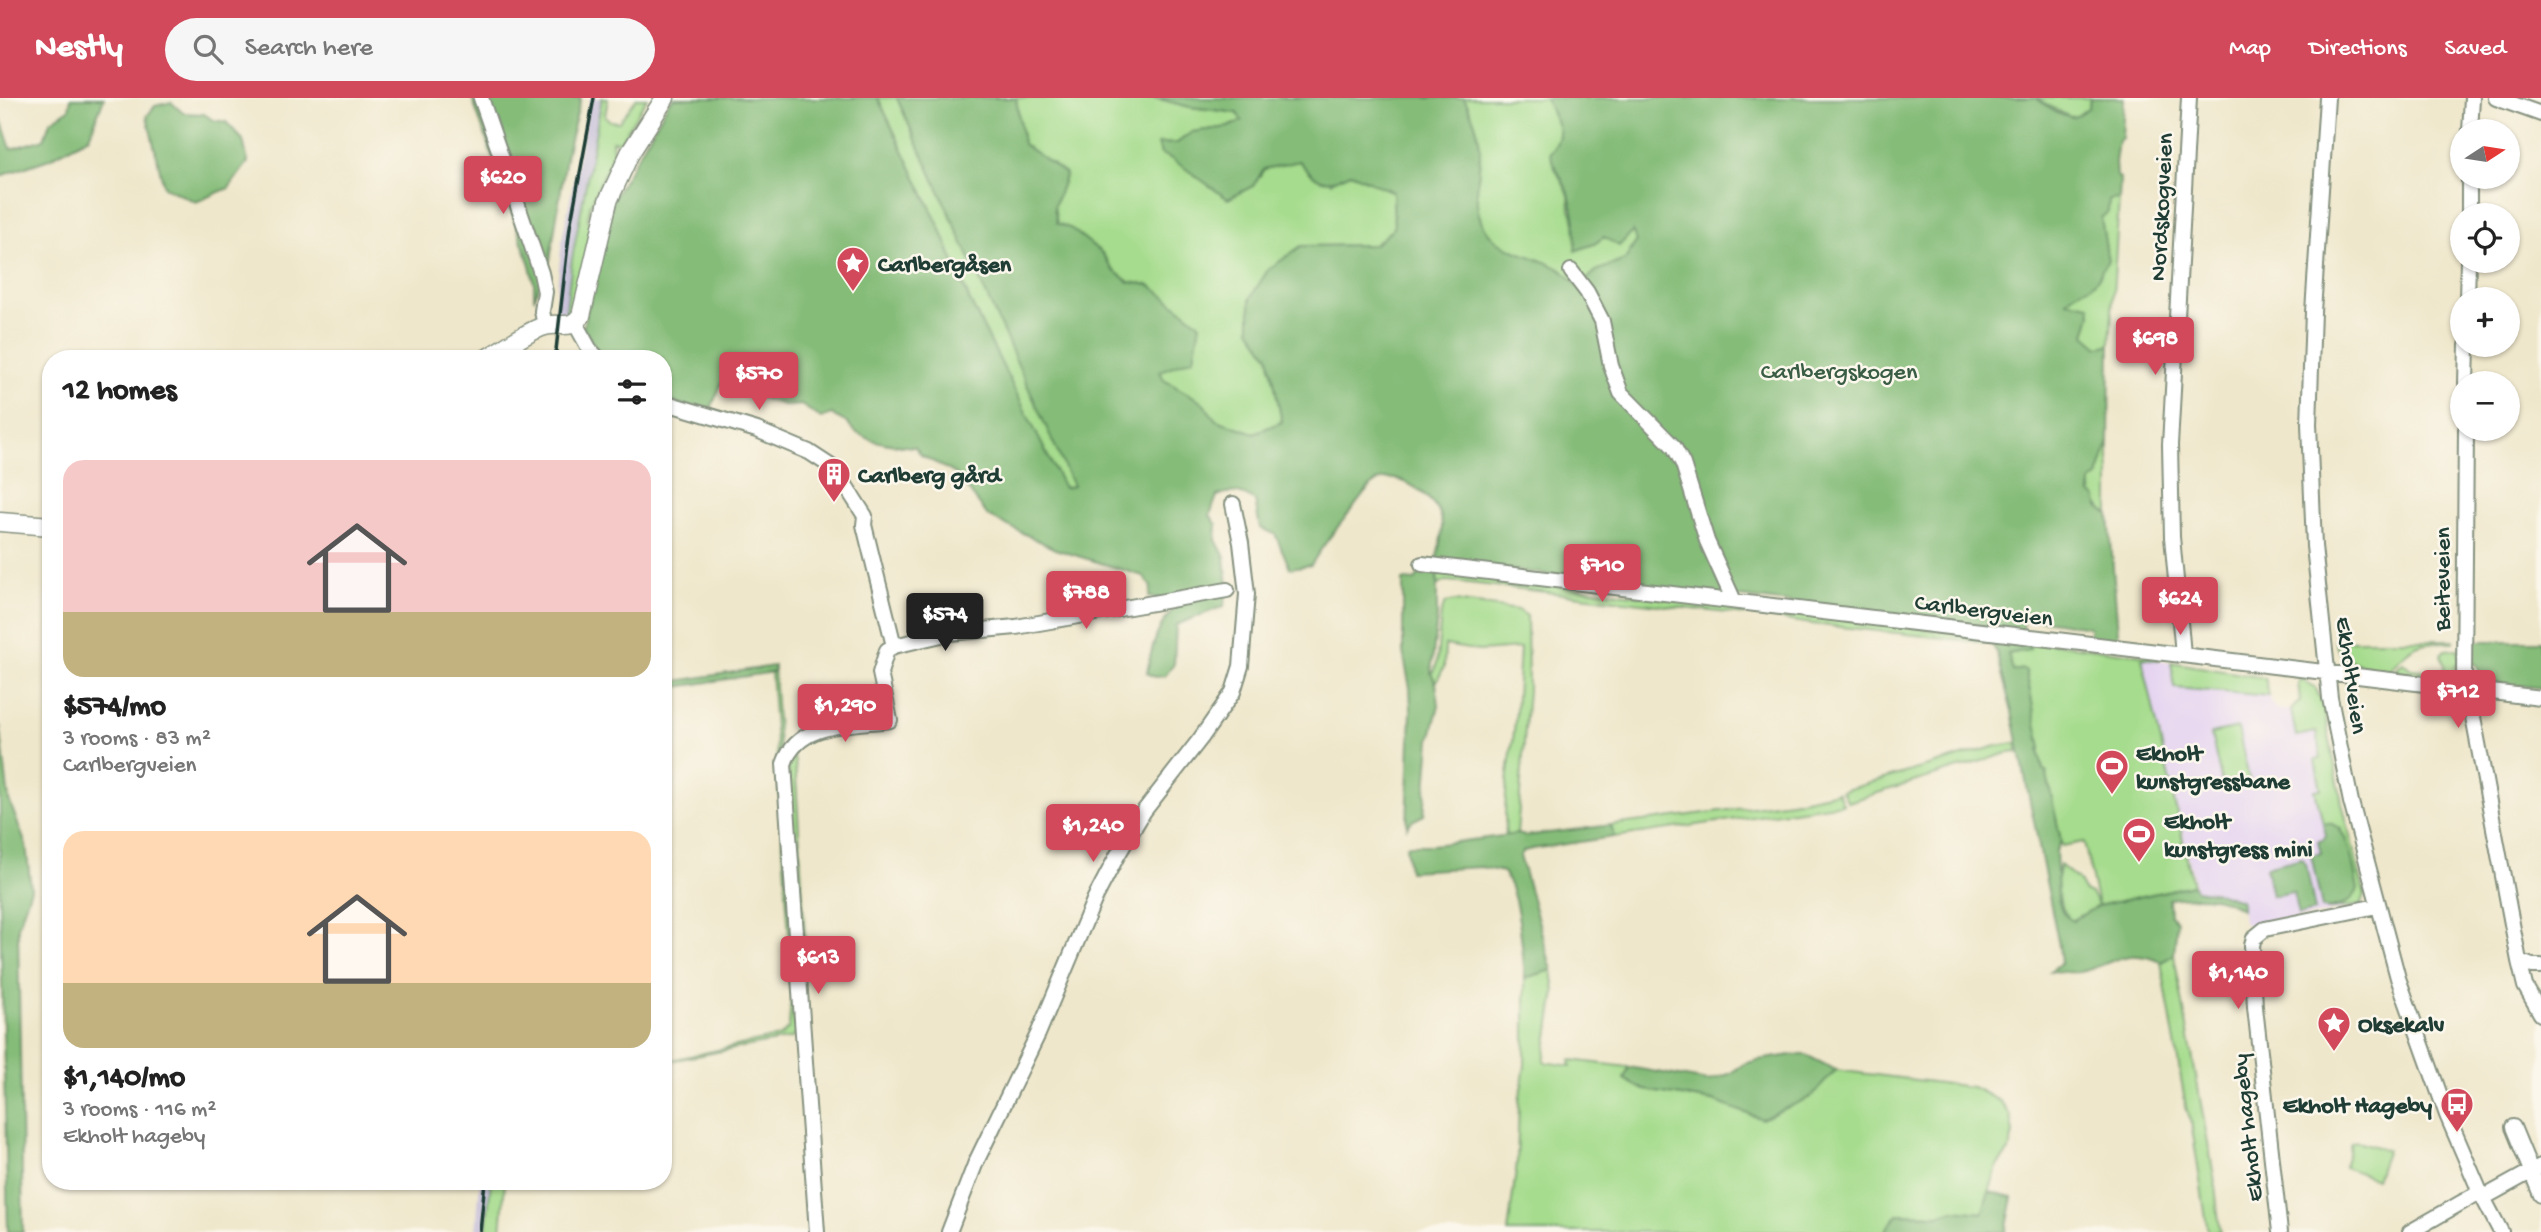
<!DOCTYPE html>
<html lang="en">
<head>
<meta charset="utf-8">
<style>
	:root { --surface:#fff; --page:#f6f6f6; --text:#222; --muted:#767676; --accent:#d1495b }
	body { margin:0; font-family:"Gochi Hand",sans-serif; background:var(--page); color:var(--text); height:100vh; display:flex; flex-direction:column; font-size:26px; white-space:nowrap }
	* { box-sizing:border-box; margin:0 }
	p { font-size:23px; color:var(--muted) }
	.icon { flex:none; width:38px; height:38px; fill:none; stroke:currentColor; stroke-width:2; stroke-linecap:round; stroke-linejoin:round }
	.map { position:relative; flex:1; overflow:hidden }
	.panel { position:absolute; left:42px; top:252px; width:630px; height:840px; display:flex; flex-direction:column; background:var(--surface); border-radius:28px; box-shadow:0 2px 5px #0004 }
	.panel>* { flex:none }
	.needle { width:46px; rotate:78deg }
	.controls { position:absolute; left:2450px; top:21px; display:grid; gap:14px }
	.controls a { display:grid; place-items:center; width:70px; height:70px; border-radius:50%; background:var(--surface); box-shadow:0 2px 5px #0004; font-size:35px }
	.price { position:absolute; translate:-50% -60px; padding:0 16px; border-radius:7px; background:var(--accent); color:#fff; font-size:23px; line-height:46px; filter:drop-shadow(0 2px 4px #0008) }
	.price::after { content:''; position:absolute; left:50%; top:42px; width:21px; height:16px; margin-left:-10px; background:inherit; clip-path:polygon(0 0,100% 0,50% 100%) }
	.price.selected { background:#222; color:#fff }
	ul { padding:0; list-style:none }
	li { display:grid; align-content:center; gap:14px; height:371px; padding:0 21px }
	li span { display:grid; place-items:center; height:217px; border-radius:21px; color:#555 }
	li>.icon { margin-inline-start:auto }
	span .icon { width:126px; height:126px; fill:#fffc; stroke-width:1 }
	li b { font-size:30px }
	h2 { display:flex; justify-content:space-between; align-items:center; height:84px; padding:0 21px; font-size:30px }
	header { display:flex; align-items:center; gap:42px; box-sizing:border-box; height:98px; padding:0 35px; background:var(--accent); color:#fff }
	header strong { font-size:33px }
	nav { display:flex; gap:38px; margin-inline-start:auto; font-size:24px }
	.search { width:490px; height:63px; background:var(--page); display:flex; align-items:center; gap:18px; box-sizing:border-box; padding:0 24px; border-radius:38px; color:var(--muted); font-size:26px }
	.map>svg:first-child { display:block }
</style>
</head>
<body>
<header>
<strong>Nestly</strong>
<div class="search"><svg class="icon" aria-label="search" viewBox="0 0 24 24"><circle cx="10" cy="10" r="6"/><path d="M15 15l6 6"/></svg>Search here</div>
<nav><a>Map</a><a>Directions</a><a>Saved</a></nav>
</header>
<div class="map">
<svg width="2541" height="1134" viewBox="0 0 2541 1134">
	<rect width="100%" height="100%" fill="#fbf7ec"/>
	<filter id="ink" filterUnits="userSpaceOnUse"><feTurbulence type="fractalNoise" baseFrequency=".0143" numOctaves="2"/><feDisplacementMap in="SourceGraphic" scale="14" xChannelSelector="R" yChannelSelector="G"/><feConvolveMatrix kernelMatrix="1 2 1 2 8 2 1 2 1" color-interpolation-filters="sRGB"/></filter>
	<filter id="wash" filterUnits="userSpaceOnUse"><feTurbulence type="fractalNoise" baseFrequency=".00686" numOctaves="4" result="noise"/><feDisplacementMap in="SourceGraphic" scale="28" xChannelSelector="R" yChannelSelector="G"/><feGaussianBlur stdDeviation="1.57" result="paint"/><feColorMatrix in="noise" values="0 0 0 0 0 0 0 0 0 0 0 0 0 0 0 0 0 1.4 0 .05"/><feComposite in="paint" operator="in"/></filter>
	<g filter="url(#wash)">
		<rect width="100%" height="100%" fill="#efe7cb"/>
		<path fill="#e5d3f1" d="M2142 559 2265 580 2271 604 2275 610 2281 612H2291L2300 603 2298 582 2307 583 2316 591 2323 607 2342 705 2365 798 2358 809 2256 829 2243 825 2241 802 2218 795 2196 792Z"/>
		<path fill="#c7c0d9" d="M590 0H602L572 161 565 222H554L562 142Z
			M480 1083H491L486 1134H476Z"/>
		<path fill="#a6dc8d" stroke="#628c60" stroke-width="2" d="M602 0H608L605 18 610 23 619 24 637 0H647L620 44 612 43 613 55 590 108 588 121 593 136 579 209 565 222 572 161Z
			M878 0H897L1074 388 1063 390 969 201 940 130Z
			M1016 0H1155L1190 9 1237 15 1243 23 1228 29 1193 34 1177 45 1159 46 1161 56 1253 88 1264 71 1299 63 1331 84 1350 75 1393 93 1394 130 1374 147 1301 148 1250 231 1269 258 1282 324 1254 335 1216 322 1201 303 1164 282 1159 273 1150 187 1129 184 1113 172 1102 155 1072 131 1057 125 1054 109 1066 76 1023 46Z
			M1464 0H1546L1560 30 1554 68 1569 97 1570 111 1577 129 1576 152 1594 146 1604 139 1634 133 1636 144 1625 162 1596 173 1579 190C1574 185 1569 179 1564 174 1546 160 1505 156 1488 134 1468 109 1481 79 1480 51 1479 32 1472 17 1464 0Z
			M2036 0H2090L2089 9 2077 18 2070 19Z
			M2113 100 2119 101 2110 247 2099 249 2085 237 2091 216 2090 207 2067 203C2074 193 2089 186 2100 178L2102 169 2108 163 2101 120 2109 102Z
			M2109 343V416C2095 407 2090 399 2091 382L2098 379Z
			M1437 473 1741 510 1745 517 1460 484 1446 483 1438 487Z
			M1455 503 1518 512 1527 518 1528 592 1517 736 1506 738C1503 705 1508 674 1513 642 1517 611 1518 581 1520 550L1480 553 1445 547 1444 569 1436 585 1431 575 1435 572 1437 564 1441 515 1445 505Z
			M1749 509 1994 540 1991 545 1812 526 1751 517Z
			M2334 542H2454V544C2416 544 2415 544 2389 572 2365 568 2342 568 2334 542Z
			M2033 543 2158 559 2159 562 2142 560 2193 787 2098 808 2071 823C2058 809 2054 785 2060 767L2078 782 2084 793 2091 796 2098 807 2084 744 2062 748 2046 673H2043L2039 652 2041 651 2026 573 2023 571 2013 573 2008 556 2029 552Z
			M2459 551V567H2456L2454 577 2450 580 2395 572 2403 564 2412 571 2443 575 2444 567 2441 556 2445 552Z
			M2171 564 2265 580 2269 598 2175 590Z
			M771 573 774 574 796 904 794 920 797 935 792 940 663 964 781 938 789 929 792 882Z
			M2301 581 2316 591 2323 607 2342 705 2365 798 2361 807 2326 812 2347 805 2341 731 2329 725H2323L2315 692 2321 691 2315 662 2321 661 2316 634 2296 638 2291 612 2300 603 2298 584Z
			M2238 630 2250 685 2223 690 2211 636Z
			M2016 645 2018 654 2008 655 1848 704 1842 693 1997 648Z
			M793 658 795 662 805 841 802 840 788 667Z
			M1838 694 1843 706 1614 739 1611 727 1791 704Z
			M2174 857 2214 1078 2220 1134H2208L2191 1023 2186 1009 2161 864Z
			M1552 872 1555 894 1544 964 1571 968 1570 962 1629 969 1624 981 1644 992 1713 1003 1762 1021 1836 972 1972 989 2000 1003 2010 1018 2013 1035 2009 1053 1997 1068 1983 1115 1954 1112 1939 1117 1898 1116 1884 1134H1508L1517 1065 1519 1004 1525 968V880Z
			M2357 1043 2387 1052 2376 1081 2344 1069 2351 1045Z
			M491 1083H505L501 1134H486Z"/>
		<path fill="#84bc78" stroke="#527c56" stroke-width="2" d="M71 0H104L89 39 49 61 0 78V19L11 51 44 41 50 24 69 11Z
			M472 0H581L567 53 550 162 534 201V185L530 167Z
			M674 0H878L940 130 969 201 1064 390 1073 388 897 0H1016L1023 46 1066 76 1054 109 1057 125 1072 131 1102 155 1113 172 1129 184 1150 187 1200 226 1194 260 1160 273 1164 282 1201 303 1216 322 1254 335 1282 324 1269 258 1250 231V200L1268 172 1301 148 1374 147 1394 130 1393 94 1351 75C1323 88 1319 85 1299 63L1264 71 1253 88 1228 101 1172 61 1161 56 1158 46 1177 45 1192 34 1228 29 1242 23 1237 15 1190 9 1155 0H1464C1472 17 1479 32 1480 51 1481 79 1468 109 1488 134 1505 156 1544 159 1564 174 1569 178 1574 184 1579 189L1596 173 1625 162 1636 144 1633 133 1619 148 1604 139 1594 146 1575 153C1577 132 1575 117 1569 97 1564 82 1554 70 1550 55 1570 31 1552 23 1546 0H2036C2044 6 2064 20 2074 19 2079 18 2085 12 2089 9L2090 0H2124L2122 40 2118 43 2115 64 2116 78 2120 81 2119 101 2109 102 2108 114 2101 120 2108 163C2100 170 2101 180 2092 187 2083 193 2074 193 2067 203L2090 207 2091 216 2085 237 2099 249 2110 247 2109 343 2098 379 2091 383 2090 395 2097 400 2098 409 2109 416 2119 549 2089 543V529L2024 519 2023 533 1436 463C1439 449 1444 434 1441 420 1436 400 1399 372 1378 383 1367 389 1360 402 1352 411 1337 430 1323 446 1311 467L1290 470 1275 436 1260 430 1255 403C1242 394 1231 392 1217 398L1210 417 1217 427 1216 442 1225 459 1228 488 1224 508 1176 527 1174 566 1165 578 1155 579 1147 575C1151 550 1160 516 1184 504L1149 499 1151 489 1143 478 1055 451 988 418 956 376 921 357 915 349C896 347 876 346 859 336 854 334 851 328 847 325 842 321 837 321 832 316L821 320 801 307 787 308 759 299 723 282 709 315 663 301V261H604L583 230 614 99 669 4Z
			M171 4 183 15 204 16 213 22 226 24 243 42 248 64 229 90 196 104 164 89 147 18 155 8Z
			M1422 471 1437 473V519L1431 575 1436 585 1439 607 1430 642 1424 717 1412 723 1407 729 1411 612 1410 590 1403 554V482L1415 483Z
			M1994 540 2030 542 2029 552 2008 556 2013 573 2023 571 2026 573 2041 651 2039 652 2043 672 2046 673 2061 743 2056 753 2058 801 2063 815 2072 823 2098 808 2193 787 2196 792 2218 795 2241 802V811C2220 796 2193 798 2169 801L2170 817 2177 823 2174 857 2161 864C2123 848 2114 867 2079 874 2070 875 2060 873 2050 873L2061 865 2059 848 2012 614 1996 553 1991 545Z
			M2468 543H2541V590L2497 585 2493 580 2481 577 2476 566 2468 564Z
			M774 568V574L663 591V585Z
			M0 627 9 702 26 747 31 791 18 829 23 1134H8L0 805Z
			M2323 725C2350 722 2353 772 2358 791 2353 805 2335 812 2322 810L2311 757 2321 755 2318 743 2323 742 2326 737Z
			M1611 727 1614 739 1532 751 1524 753 1520 758 1552 872 1525 880C1522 850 1520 797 1503 774L1481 769 1409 773 1406 747H1433L1517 736 1525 738Z
			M2302 760 2306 766 2315 813 2298 817 2293 794 2272 798 2266 769Z
			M1791 957H1806L1836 972 1811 999 1762 1021 1713 1003 1644 992 1624 981 1629 969 1708 983 1729 976 1744 966 1758 962Z
			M1989 1094 2013 1099 2006 1134H1884L1898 1116 1939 1117 1954 1112 1982 1115Z"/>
	</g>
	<g filter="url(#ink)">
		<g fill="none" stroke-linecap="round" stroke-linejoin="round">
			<defs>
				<path id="minor" d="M481 0 541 175 545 194 542 213 545 228
					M2327 0 2313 214 2309 326 2314 448 2330 600 2351 704 2398 880 2447 1017 2480 1094 2501 1134
					M2496 0 2541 16
					M2470 33 2472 0
					M2469 117V79
					M1571 173 1587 194 1602 223 1611 268 1621 295 1674 349 1683 366 1707 443 1734 503
					M2467 201 2468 163
					M575 225 590 252 599 261
					M2466 285 2467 247
					M663 304 757 332 809 354 835 371 865 418 864 427 894 548
					M2466 331 2464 583 2470 603 2519 863 2525 888 2541 916
					M1422 466 2541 600
					M2183 556 2172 439 2170 347 2189 0
					M2519 863 2532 868H2541
					M2513 1029 2541 1097
					M2483 1100 2541 1068
					M817 1134 784 666C798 623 852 627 890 622L880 575 887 552 894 548 950 535 1016 529 1227 492
					M949 1134 976 1064 1038 936 1095 800 1117 758 1144 713 1201 640 1233 594 1241 568 1247 496 1241 445 1233 406
					M2280 1134 2255 909 2252 847 2254 840 2265 831 2377 808
					M2410 1134 2480 1094"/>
				<path id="major" d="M486 261C502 252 529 232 545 228 561 223 568 234 581 218L608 103 630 55 665 0
					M0 424 51 428"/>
			</defs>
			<use href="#minor" stroke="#879280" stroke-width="18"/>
			<use href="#major" stroke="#879280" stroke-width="21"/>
			<use href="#minor" stroke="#fff" stroke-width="14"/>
			<use href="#major" stroke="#fff" stroke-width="18"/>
			<path stroke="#1f3d34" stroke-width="3.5" d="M555 261 570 129 594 0
				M480 1134 485 1083"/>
		</g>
	</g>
	<defs>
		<symbol id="sight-pin" viewBox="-11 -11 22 30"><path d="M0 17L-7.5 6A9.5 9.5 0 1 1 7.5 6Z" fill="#d1495b" stroke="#fbf7ec"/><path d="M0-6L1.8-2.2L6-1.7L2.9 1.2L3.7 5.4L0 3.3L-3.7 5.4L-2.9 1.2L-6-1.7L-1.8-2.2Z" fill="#fff"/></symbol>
		<symbol id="building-pin" viewBox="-11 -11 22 30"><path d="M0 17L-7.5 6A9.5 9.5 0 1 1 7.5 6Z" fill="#d1495b" stroke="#fbf7ec"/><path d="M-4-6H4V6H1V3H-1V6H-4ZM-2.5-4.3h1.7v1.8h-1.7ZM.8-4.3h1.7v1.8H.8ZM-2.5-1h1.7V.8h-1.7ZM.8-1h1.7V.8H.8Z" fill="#fff"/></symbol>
		<symbol id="stadium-pin" viewBox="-11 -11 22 30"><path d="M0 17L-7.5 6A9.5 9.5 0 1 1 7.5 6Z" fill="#d1495b" stroke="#fbf7ec"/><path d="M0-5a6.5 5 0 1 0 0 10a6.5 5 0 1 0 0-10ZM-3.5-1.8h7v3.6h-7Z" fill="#fff"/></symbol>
		<symbol id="bus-pin" viewBox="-11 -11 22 30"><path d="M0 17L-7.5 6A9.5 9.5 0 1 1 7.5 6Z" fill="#d1495b" stroke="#fbf7ec"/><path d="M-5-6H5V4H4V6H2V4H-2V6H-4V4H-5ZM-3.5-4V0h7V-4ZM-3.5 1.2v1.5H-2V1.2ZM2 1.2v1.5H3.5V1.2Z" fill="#fff"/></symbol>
	</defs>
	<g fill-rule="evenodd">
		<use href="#sight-pin" x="834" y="146" width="38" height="52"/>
		<use href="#building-pin" x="815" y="357" width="38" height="52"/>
		<use href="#stadium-pin" x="2093" y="649" width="38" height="52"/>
		<use href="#stadium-pin" x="2120" y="717" width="38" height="52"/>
		<use href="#sight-pin" x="2315" y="906" width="38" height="52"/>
		<use href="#bus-pin" x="2438" y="987" width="38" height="52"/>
	</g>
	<g text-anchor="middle" stroke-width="5" stroke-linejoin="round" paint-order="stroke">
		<g font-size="24" fill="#1f3d34" stroke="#fbf7ec">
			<text transform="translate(2160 109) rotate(-87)" y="8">Nordskogveien</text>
			<text transform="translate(2441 481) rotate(-90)" y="8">Beiteveien</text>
			<text transform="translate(1984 511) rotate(7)" y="8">Carlbergveien</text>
			<text transform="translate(2353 577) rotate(82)" y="8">Ekholtveien</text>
			<text transform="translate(2246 1030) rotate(-96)" y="8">Ekholt hageby</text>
		</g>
		<g font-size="24" font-weight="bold" fill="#1f3d34" stroke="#fbf7ec" text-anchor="start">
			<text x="878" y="173">Carlbergåsen</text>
			<text x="858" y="384">Carlberg gård</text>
			<text x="2136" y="662">Ekholt<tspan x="2136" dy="28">kunstgressbane</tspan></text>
			<text x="2164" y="730">Ekholt<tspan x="2164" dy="28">kunstgress mini</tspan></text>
			<text x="2358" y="933">Oksekalv</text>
			<text x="2432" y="1014" text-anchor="end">Ekholt Hageby</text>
		</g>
		<g font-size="24" fill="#3a5d46" stroke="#fbf7ec">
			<text x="1839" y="280">Carlbergskogen</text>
		</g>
	</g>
</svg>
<div class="controls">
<a><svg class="needle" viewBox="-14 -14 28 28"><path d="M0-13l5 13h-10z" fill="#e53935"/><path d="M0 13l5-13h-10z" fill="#767676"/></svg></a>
<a><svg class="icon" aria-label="locate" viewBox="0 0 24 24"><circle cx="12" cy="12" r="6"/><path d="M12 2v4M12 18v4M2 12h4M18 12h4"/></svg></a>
<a>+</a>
<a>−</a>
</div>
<b class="price" style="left:503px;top:118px">$620</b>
<b class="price" style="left:2155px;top:279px">$698</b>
<b class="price" style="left:759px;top:314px">$570</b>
<b class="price" style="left:1602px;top:506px">$710</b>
<b class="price" style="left:1086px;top:533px">$788</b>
<b class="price" style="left:2180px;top:539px">$624</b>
<b class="price selected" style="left:945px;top:555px">$574</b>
<b class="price" style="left:2458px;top:632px">$712</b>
<b class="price" style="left:845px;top:646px">$1,290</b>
<b class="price" style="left:1093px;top:766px">$1,240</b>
<b class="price" style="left:818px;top:898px">$613</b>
<b class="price" style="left:2238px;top:913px">$1,140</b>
<section class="panel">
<h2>12 homes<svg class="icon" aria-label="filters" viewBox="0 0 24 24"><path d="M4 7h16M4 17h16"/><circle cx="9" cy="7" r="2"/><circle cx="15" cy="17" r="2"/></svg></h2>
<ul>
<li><span style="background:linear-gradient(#f6c9c9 70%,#c2b280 0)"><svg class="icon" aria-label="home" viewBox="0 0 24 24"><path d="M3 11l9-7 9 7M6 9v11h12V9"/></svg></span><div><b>$574/mo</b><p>3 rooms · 83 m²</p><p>Carlbergveien</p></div></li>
<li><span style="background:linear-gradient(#ffd9b3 70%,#c2b280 0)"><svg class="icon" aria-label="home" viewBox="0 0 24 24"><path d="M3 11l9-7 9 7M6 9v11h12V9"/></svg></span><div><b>$1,140/mo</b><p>3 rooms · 116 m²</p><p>Ekholt hageby</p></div></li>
</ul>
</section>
</div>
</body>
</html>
